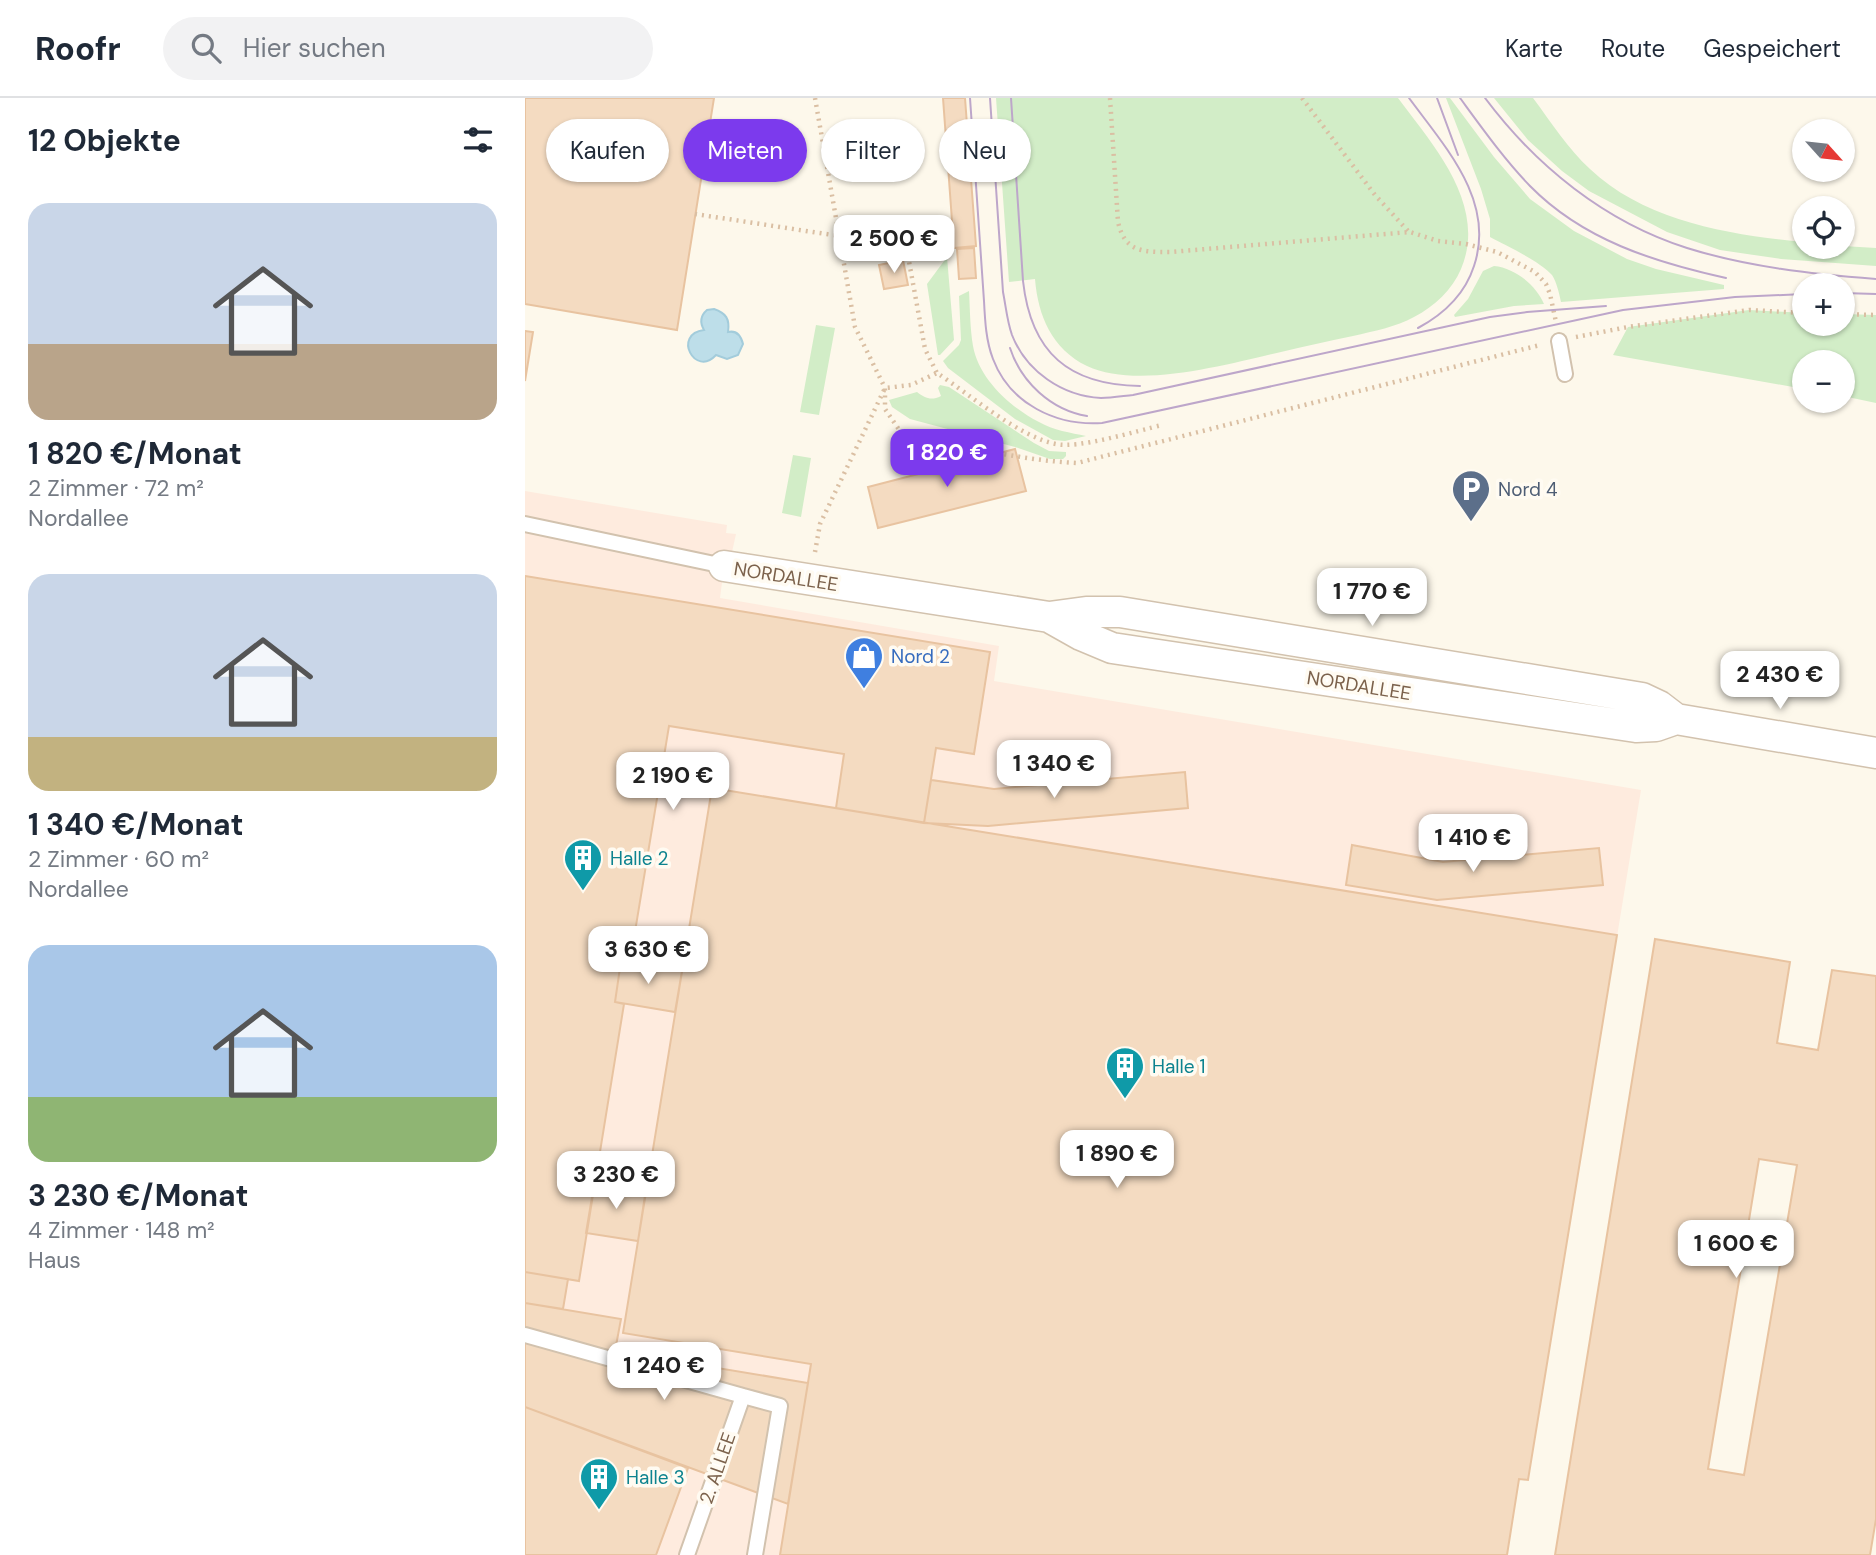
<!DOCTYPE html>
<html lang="de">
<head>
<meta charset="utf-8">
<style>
	:root { --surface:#fff; --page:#f2f2f3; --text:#1f2937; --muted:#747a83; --line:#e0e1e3; --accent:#7c3aed }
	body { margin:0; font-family:"DM Sans",sans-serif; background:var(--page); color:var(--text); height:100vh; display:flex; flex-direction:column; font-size:26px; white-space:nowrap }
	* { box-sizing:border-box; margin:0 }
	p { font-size:23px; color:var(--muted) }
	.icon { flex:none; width:38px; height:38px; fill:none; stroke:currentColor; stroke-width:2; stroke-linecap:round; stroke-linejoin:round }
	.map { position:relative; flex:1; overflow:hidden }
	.drawer { display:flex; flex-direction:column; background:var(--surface); width:525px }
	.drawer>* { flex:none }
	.hud { position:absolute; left:21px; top:21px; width:665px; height:63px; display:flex; gap:14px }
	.needle { width:46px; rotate:117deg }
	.buttons { position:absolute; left:1267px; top:21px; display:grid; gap:14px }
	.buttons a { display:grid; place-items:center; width:63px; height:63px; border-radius:50%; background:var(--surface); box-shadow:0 2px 5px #0004; font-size:35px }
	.price { position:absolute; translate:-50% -60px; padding:0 16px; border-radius:14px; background:#fff; color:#222; font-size:23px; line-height:46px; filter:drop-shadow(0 2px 4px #0008) }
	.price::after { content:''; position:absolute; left:50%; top:42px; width:21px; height:16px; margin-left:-10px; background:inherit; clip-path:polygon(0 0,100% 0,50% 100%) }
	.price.current { background:var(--accent); color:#fff }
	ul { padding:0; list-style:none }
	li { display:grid; align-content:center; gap:14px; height:371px; padding:0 28px }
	li span { display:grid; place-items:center; height:217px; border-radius:21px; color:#555 }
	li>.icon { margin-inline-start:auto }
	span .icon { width:126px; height:126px; fill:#fffc; stroke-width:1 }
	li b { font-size:30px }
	h2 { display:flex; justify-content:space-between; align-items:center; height:84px; padding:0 28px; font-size:30px }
	.tag { padding:0 24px; border-radius:32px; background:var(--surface); box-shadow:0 2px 5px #0004; font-size:24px; line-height:63px }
	.tag.current { background:var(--accent); color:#fff }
	header { display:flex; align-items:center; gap:42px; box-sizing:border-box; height:98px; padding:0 35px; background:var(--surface); border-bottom:2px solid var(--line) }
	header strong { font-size:33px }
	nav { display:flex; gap:38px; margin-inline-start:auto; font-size:24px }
	.search { width:490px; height:63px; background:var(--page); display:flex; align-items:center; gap:18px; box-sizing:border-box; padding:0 24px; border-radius:38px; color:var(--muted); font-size:26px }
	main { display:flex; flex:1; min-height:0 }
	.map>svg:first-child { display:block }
</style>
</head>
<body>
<header>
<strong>Roofr</strong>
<div class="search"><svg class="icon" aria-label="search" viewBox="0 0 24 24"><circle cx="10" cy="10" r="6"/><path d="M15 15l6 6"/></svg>Hier suchen</div>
<nav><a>Karte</a><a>Route</a><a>Gespeichert</a></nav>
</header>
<main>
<section class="drawer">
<h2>12 Objekte<svg class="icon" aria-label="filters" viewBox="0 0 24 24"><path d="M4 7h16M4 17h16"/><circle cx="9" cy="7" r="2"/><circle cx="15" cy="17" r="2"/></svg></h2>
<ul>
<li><span style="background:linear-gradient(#c9d6e8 65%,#b9a48a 0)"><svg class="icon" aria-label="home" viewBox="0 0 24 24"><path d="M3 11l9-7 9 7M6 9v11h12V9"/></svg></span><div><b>1 820 €/Monat</b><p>2 Zimmer · 72 m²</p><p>Nordallee</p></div></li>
<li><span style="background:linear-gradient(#c9d6e8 75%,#c2b280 0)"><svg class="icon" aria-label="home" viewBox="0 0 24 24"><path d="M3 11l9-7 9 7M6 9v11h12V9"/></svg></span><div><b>1 340 €/Monat</b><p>2 Zimmer · 60 m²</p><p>Nordallee</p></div></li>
<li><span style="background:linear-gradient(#a9c7e8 70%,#8fb573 0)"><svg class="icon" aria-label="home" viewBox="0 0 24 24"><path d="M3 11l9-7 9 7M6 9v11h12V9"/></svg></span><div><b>3 230 €/Monat</b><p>4 Zimmer · 148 m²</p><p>Haus</p></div></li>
</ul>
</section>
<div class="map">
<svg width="1351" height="1457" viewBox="0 0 1351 1457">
	<rect width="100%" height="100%" fill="#fdf8eb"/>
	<path fill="#feebde" d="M0 393 202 427 201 435 211 436 207 454 201 453 195 500 474 548 469 583 1116 692 1003 1382 994 1381 982 1457H0Z"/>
	<path fill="#d2edc7" d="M471 0H873C908 47 963 107 936 171 927 192 910 208 889 219 871 229 849 233 828 238 804 243 780 248 756 254 703 266 613 292 562 268 527 251 513 218 510 181L484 184Z
		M921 0H925L969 59 1005 101 1049 133 1102 161 1131 171 1199 187V191L1036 204C1034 195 1032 185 1027 177 1016 164 982 148 965 139V121L956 91Z
		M969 0H1008C1026 24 1043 51 1065 71 1121 124 1206 137 1279 144V149L1318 148 1351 150V168L1256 161 1195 152 1142 134 1064 93 1037 73 1003 42Z
		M422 159 429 242 415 257H413L402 186Z
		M969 168C990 170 1011 187 1019 206L989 208 930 219 929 217 943 201 958 173Z
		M444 193C445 211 445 230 448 248 454 281 485 309 514 324 528 332 546 335 561 338L540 343 528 342 490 321 423 270 418 263 434 247 436 242 434 198Z
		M1224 212 1279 215V226H1318V216L1351 217V305L1318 298V264H1279V291L1088 257 1103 229Z
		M291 227 310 230 294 317 275 314Z
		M415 287 424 289 509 345 524 353 541 354V358L538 361H525L490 349 385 321 367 309 364 302 392 294C400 300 406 303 416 298L413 290Z
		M268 357 286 360 276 419 257 415Z"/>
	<path fill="#bddee9" stroke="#a3ccdb" stroke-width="2" d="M189 211C201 215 205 221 203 234 212 232 216 238 218 246L213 257 202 261 191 257C170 280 147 236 179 232 175 225 175 218 182 212Z"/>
	<path fill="#f4dbc1" stroke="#e8c3a0" stroke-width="2" fill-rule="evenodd" d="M0 0H189L152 232 0 206Z
		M418 0H440L451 148 429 150Z
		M449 150 451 180 434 181 432 151Z
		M378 162 383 187 359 191 354 167Z
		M0 233 8 234 0 283Z
		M490 351 501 393 353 430 343 389Z
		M0 478 465 554 449 656 411 650 399 725 311 710 319 656 144 628 105 864 96 863 90 904 99 906 54 1183 0 1174Z
		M660 674 663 710 463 728 399 725 406 682 469 691Z
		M187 690 1092 837 1003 1382 994 1381 982 1457H255L286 1266 98 1235Z
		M827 747 918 764 1074 750 1078 787 912 802 821 787Z
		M1130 841 1265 864 1252 945 1293 952 1307 872 1351 878V1421L1345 1457H1030ZM1234 1061 1272 1067 1219 1377 1183 1371Z
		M96 863 157 873 150 914 90 904Z
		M70 1081 121 1091 113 1143 61 1135Z
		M0 1174 43 1181 38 1211 0 1205Z
		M0 1205 96 1221 90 1253 283 1285 263 1406 0 1309Z
		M0 1309 163 1370 131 1457H0Z"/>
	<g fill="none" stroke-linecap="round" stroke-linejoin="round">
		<defs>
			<path id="service" d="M1034 243 1040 276
				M0 426 199 468
				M0 1237 218 1298 162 1457
				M218 1298 255 1308 230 1457"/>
			<path id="minor" d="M199 468 524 519 561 514H595L1117 600 1134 608 1151 621
				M524 519 556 537 587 550 1111 629 1131 628 1151 621 1351 655"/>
		</defs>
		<use href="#service" stroke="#d2c2ae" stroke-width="18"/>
		<use href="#minor" stroke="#d2c2ae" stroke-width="33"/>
		<path stroke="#dabfa3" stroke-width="4.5" stroke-dasharray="2 5" stroke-linecap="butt" d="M290 0 330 229 360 290V311L375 333C434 347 492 362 552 365L1015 247
			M585 0 593 124C600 154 617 154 645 154L885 134 913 143 941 146 972 154 1010 174 1021 186 1025 196 1031 224
			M777 0 850 97 884 134
			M170 116 314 138 383 158 400 251 412 275
			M1318 216 1351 217
			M1051 239 1103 229 1224 212 1279 215
			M290 454 295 426 360 290 386 287 412 275C444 296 494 339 531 346 553 351 612 333 637 327"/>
		<use href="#service" stroke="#fff" stroke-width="14"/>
		<use href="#minor" stroke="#fff" stroke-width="30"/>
		<path stroke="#bda6ca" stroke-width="2" d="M445 0 459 203C460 223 461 243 468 261 485 306 531 328 577 325L1098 212 1210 199 1279 196
			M465 0 478 194C481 209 482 223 487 237 501 273 537 298 576 300 587 300 598 298 608 297L965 219 1002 214 1081 208
			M486 0 498 183C506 255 544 287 615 288
			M884 0C920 49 971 103 949 168 940 196 919 216 893 230
			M912 0 933 57
			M935 0C957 30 979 61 1005 88 1058 142 1129 164 1201 180
			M960 0C1011 68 1080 124 1162 150 1223 169 1287 176 1351 181
			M1318 195 1351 196
			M485 250C496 284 526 312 562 318"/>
	</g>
	<defs>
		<symbol id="parking-pin" viewBox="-11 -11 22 30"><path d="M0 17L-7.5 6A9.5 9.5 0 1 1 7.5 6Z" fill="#5c6f8a" stroke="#fffbf2"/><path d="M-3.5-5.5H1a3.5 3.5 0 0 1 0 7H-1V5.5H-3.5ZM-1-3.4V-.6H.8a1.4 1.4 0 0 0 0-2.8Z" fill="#fff"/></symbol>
		<symbol id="shop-pin" viewBox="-11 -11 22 30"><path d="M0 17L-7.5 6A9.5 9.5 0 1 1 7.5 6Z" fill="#3f7fe0" stroke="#fffbf2"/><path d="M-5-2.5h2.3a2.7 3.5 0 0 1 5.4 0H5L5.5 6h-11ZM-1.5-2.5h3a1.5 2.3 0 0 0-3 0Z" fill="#fff"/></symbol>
		<symbol id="building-pin" viewBox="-11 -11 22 30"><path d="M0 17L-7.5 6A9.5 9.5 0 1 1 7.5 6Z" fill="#0f9aa8" stroke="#fffbf2"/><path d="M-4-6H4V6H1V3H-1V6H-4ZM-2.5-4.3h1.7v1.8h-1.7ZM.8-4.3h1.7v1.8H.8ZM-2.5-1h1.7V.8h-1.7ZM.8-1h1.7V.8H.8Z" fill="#fff"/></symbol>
	</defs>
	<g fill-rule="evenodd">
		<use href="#parking-pin" x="924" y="369" width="44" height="60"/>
		<use href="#shop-pin" x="317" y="536" width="44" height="60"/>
		<use href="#building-pin" x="36" y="738" width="44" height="60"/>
		<use href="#building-pin" x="578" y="946" width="44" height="60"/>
		<use href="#building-pin" x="52" y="1357" width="44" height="60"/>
	</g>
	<g text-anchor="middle" stroke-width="7" stroke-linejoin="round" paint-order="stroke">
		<g font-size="19" fill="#4e5e75" stroke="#fffbf2" text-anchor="start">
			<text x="973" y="398">Nord 4</text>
		</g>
		<g font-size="19" fill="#7b614b" stroke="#fffbf2">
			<text transform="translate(261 478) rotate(9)" y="7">NORDALLEE</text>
			<text transform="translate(834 587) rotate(9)" y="7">NORDALLEE</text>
			<text transform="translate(192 1370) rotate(-71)" y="7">2. ALLEE</text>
		</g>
		<g font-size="19" fill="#366cbe" stroke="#fffbf2" text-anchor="start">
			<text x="366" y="565">Nord 2</text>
		</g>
		<g font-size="19" fill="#0d838f" stroke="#fffbf2" text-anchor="start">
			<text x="85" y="767">Halle 2</text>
			<text x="627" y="975">Halle 1</text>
			<text x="101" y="1386">Halle 3</text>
		</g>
	</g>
</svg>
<div class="buttons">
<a><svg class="needle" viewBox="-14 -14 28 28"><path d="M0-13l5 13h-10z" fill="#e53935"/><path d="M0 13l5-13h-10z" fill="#747a83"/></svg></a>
<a><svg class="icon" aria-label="locate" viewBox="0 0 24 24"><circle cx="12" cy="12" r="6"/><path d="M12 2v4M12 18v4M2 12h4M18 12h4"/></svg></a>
<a>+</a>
<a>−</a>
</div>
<b class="price" style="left:369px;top:177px">2 500 €</b>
<b class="price current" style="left:422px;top:391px">1 820 €</b>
<b class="price" style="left:847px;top:530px">1 770 €</b>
<b class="price" style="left:1255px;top:613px">2 430 €</b>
<b class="price" style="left:529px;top:702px">1 340 €</b>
<b class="price" style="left:148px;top:714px">2 190 €</b>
<b class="price" style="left:948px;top:776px">1 410 €</b>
<b class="price" style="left:123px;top:888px">3 630 €</b>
<b class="price" style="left:592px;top:1092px">1 890 €</b>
<b class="price" style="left:91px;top:1113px">3 230 €</b>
<b class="price" style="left:1211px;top:1182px">1 600 €</b>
<b class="price" style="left:139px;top:1304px">1 240 €</b>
<div class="hud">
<a class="tag">Kaufen</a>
<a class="tag current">Mieten</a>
<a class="tag">Filter</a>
<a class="tag">Neu</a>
</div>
</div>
</main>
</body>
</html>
